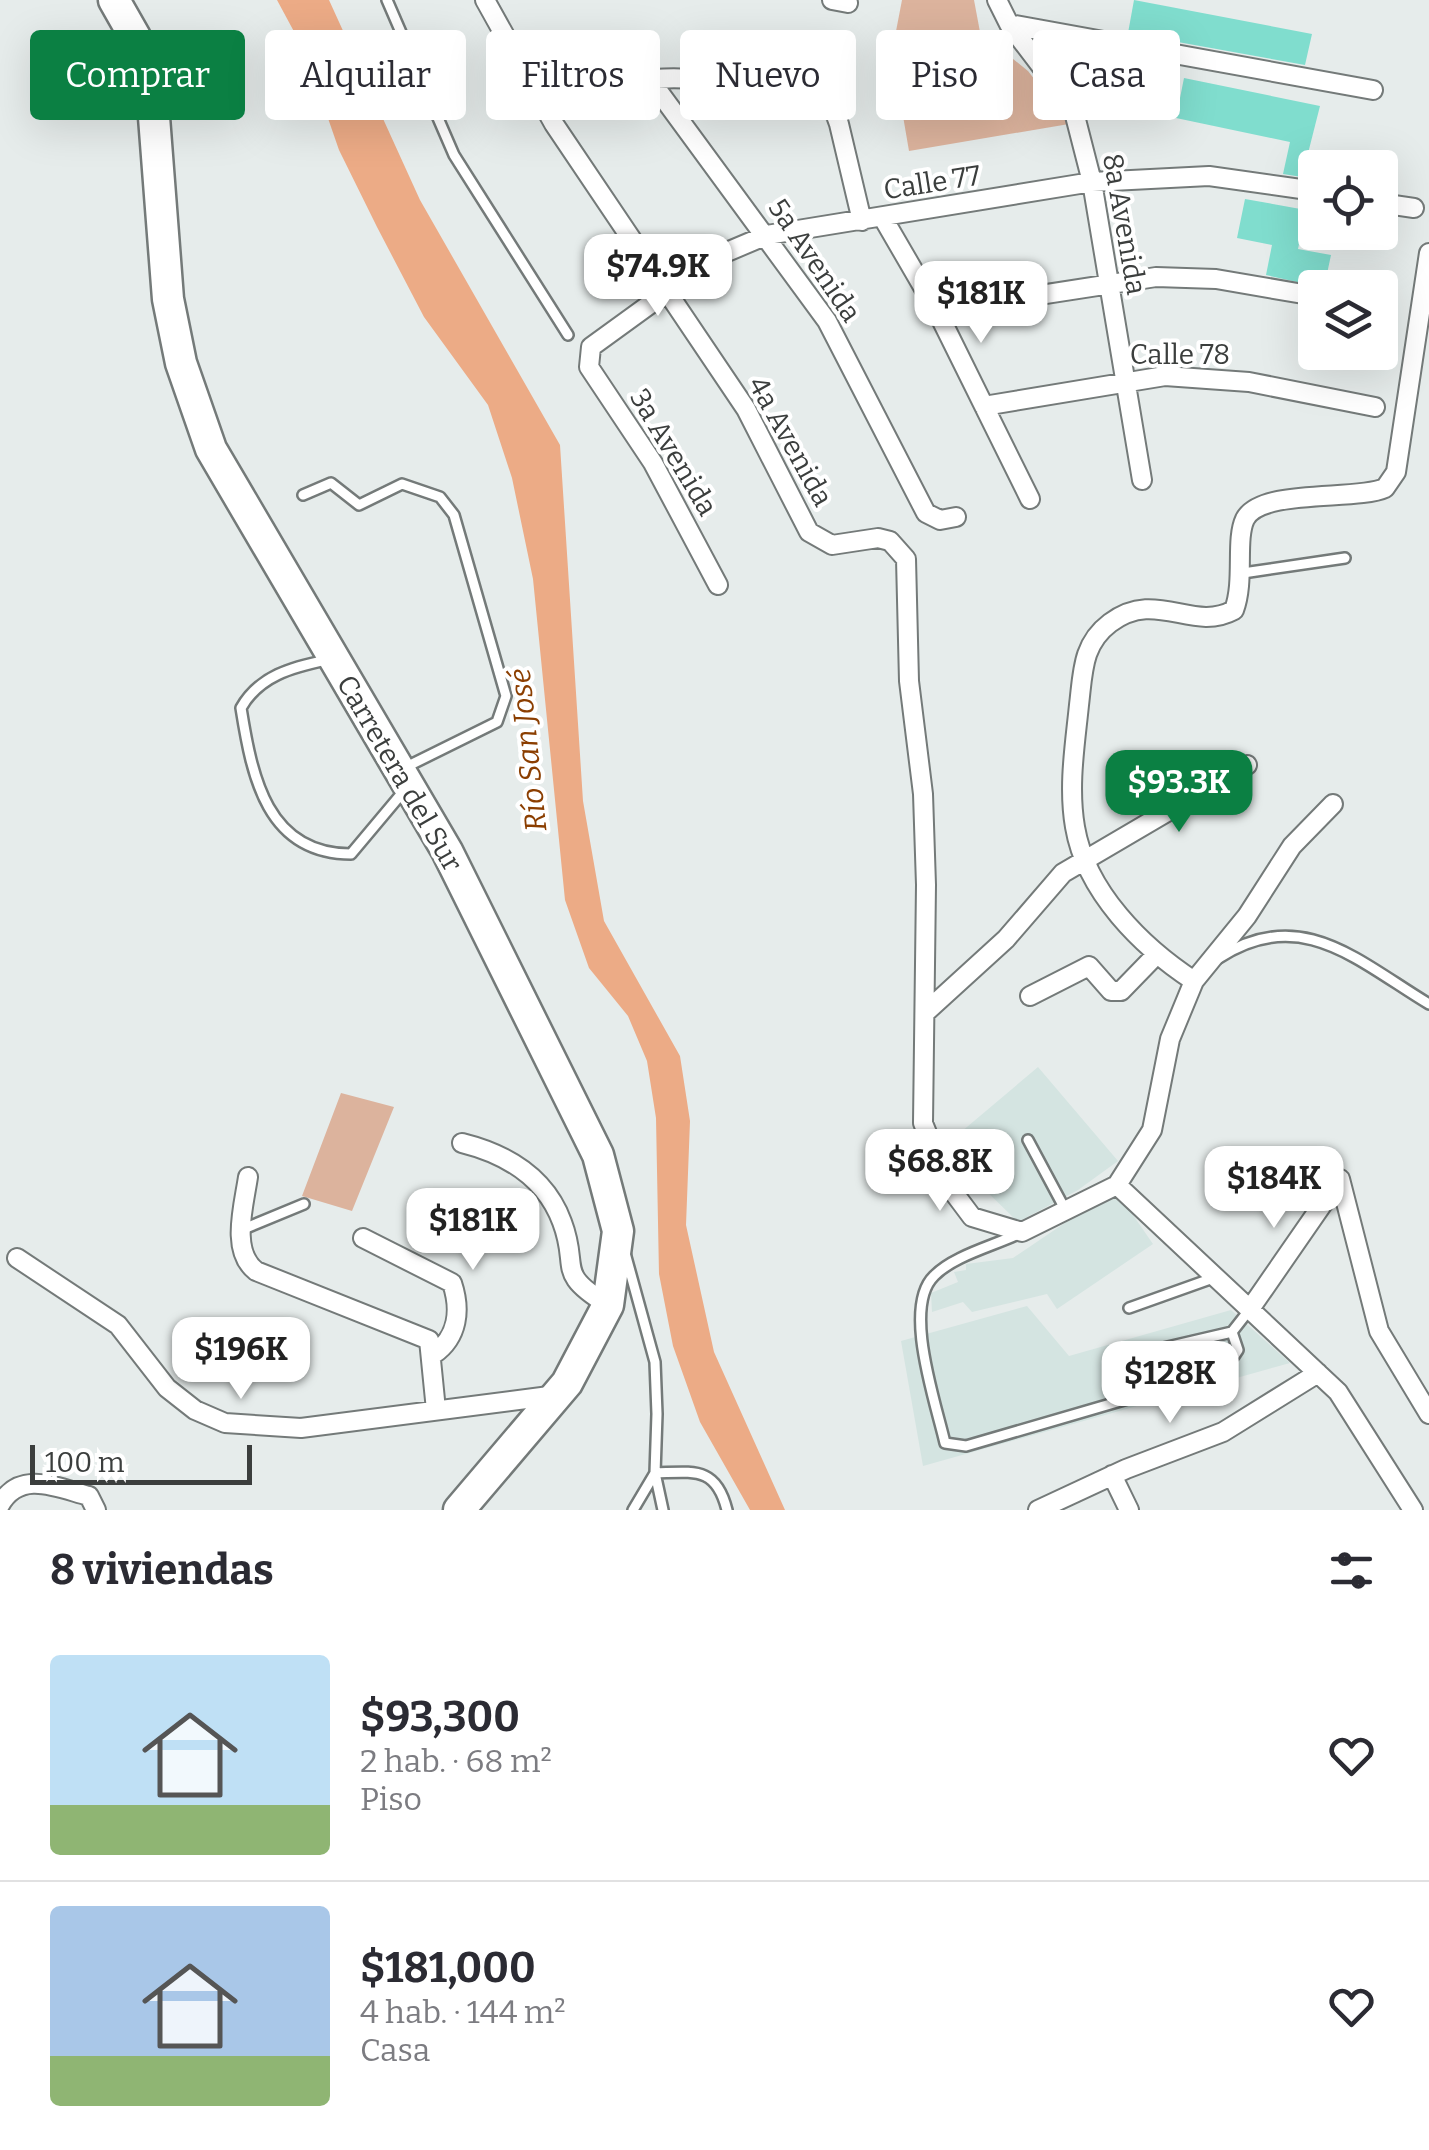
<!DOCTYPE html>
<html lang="es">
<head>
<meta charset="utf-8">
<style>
	:root { --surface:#fff; --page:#f2f2f3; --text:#2b2b33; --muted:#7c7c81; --line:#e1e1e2; --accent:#0b8043 }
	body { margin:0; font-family:Bitter,serif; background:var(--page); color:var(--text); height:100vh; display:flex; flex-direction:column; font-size:38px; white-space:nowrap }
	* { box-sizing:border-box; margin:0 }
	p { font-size:32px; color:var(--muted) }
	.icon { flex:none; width:55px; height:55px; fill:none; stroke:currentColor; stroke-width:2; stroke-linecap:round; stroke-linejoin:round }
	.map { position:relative; height:1510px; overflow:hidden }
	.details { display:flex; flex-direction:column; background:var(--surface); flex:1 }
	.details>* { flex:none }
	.hud { position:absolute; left:30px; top:30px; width:1370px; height:90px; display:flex; gap:20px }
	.tools { position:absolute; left:1298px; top:150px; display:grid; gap:20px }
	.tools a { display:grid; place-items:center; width:100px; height:100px; border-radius:10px; background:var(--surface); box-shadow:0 10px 40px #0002; font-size:50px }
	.scale { position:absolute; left:30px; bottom:25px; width:222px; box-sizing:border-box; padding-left:10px; border:5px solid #3b3e3d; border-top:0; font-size:28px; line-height:35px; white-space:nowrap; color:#3b3e3d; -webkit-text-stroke:8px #fff; paint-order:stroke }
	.price { position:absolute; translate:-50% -85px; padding:0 22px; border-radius:20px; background:#fff; color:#222; font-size:32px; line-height:65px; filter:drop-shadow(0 2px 5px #0008) }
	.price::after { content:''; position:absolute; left:50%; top:60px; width:30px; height:22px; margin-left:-15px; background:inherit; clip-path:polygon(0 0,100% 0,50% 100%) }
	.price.on { background:var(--accent); color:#fff }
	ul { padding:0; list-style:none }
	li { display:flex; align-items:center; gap:30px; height:250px; padding:0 50px }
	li+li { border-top:2px solid var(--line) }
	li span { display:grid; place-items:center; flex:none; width:280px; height:200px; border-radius:10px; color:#555 }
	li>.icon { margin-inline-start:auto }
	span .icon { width:120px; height:120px; fill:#fffc; stroke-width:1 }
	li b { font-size:42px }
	h2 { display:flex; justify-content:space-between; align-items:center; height:120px; padding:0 50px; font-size:42px }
	.chip { padding:0 35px; border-radius:10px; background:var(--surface); box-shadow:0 10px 40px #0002; font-size:35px; line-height:90px }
	.chip.on { background:var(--accent); color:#fff }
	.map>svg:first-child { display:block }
</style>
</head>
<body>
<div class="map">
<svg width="1429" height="1510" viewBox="0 0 1429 1510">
	<rect width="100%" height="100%" fill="#e6eceb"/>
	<path fill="#d4e4e1" d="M1038 1067 1118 1161 1078 1190 1018 1222 942 1148Z
		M1115 1189 1153 1244 1057 1309 1047 1294 972 1312 963 1302 932 1312 931 1293 958 1282 954 1272 966 1270V1264L1013 1258Z
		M1027 1306 1069 1356 1231 1310 1290 1363 923 1466 901 1341Z"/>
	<path fill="#dcb39d" d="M902 0H974L980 32 1028 71 1069 124 909 151 892 52Z
		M341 1093 394 1107 352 1211 302 1196Z"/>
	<path fill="#ecab86" d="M277 0H329L420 200 560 445 583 801 604 921 680 1056 690 1121 686 1225 714 1352 785 1510H750L700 1422 673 1346 659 1274 656 1118 647 1061 628 1016 589 968 565 900 533 579 512 478 488 405 424 317 377 227 339 150 305 52Z"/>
	<path fill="#80ddce" d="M1134 0 1312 34 1305 65 1128 33Z
		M1184 78 1320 106 1302 177 1283 174 1290 142 1176 118Z
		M1245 199 1306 210 1298 249 1331 255 1324 288 1266 275 1272 245 1237 238Z"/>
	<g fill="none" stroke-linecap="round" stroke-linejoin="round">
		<defs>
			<path id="lane" d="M387 0 454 155 568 335
				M303 495 331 483 359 505 402 484 440 497 454 515 506 696 497 722 402 769
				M1243 573 1345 558
				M327 660C292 667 259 676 241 708 252 777 267 854 351 854L403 792
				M1219 958C1301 904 1359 962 1429 1004
				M1028 1140 1066 1211
				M241 1230 304 1204
				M1018 1234C993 1246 953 1256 934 1276 902 1307 936 1403 945 1443L966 1446 1131 1398 1142 1392 1147 1380
				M625 1253 655 1362 657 1414 655 1473 633 1510
				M1129 1308 1216 1277
				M1232 1332 1238 1350 1234 1356 1147 1380 1146 1352 1232 1332 1250 1309
				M663 1510 655 1473C694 1472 716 1466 727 1510"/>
			<path id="street" d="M485 0 554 124 746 409 809 532 832 545 878 538 890 541 906 559 909 681 923 794 926 885 923 1123 948 1185 972 1217 1022 1232 1117 1185 1152 1130 1170 1039 1194 981 1247 916 1292 846 1333 804
				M832 0 848 3
				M997 0 1009 24 1073 108 1092 182 1142 480
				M1009 24 1373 90
				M648 77 827 321 926 513 940 520 956 517
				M602 89C669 66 756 84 823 105L835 113 839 124 862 221
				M1380 203 1414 208
				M883 218 937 311 1030 499
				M1380 308H1385
				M937 311 1156 277 1216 279 1315 296
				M984 406 1165 376 1249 382 1375 407
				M718 585 653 463 589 367 591 347 715 257 767 235 1092 182 1209 176 1315 191
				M1194 981C1142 947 1086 892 1075 827 1068 786 1075 745 1079 705 1083 672 1082 644 1110 623 1156 588 1192 633 1234 610 1245 581 1235 540 1245 519 1261 488 1357 501 1385 488L1396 472 1429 253
				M1030 996 1089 966 1111 991H1121L1155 956
				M926 1012 1006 939 1063 873 1247 765
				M462 1143C506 1154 545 1176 562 1222 580 1269 554 1272 608 1305
				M248 1177C244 1205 230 1251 256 1271L429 1340 436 1410
				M1117 1185 1338 1392 1413 1510
				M363 1238 452 1283C461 1310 458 1337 434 1354
				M17 1258 118 1325 167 1388 195 1410 225 1423 301 1428 557 1395
				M1250 1309 1340 1179 1379 1331 1429 1414
				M1112 1475 1129 1510
				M0 1505C20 1469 58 1488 89 1496L96 1510
				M1038 1510 1126 1469 1223 1432 1318 1373"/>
			<path id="highway" d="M114 0 135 37 153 104 168 299 181 363 211 449 447 851 598 1155 618 1231 608 1305 567 1383 459 1510"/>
		</defs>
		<use href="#lane" stroke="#747a79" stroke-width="14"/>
		<use href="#street" stroke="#747a79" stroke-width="22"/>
		<use href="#highway" stroke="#747a79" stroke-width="35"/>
		<use href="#lane" stroke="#fff" stroke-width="9"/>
		<use href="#street" stroke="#fff" stroke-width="18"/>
		<use href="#highway" stroke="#fff" stroke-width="30"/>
	</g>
	<g text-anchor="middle" stroke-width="8" stroke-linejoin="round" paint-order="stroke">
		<g font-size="28" fill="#3b3e3d" stroke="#fff">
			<text transform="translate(932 182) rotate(-9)" y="10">Calle 77</text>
			<text transform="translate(1125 224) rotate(80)" y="10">8a Avenida</text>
			<text transform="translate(815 260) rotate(56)" y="10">5a Avenida</text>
			<text x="1180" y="364">Calle 78</text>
			<text transform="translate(791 441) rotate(61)" y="10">4a Avenida</text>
			<text transform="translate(674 452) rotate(59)" y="10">3a Avenida</text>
			<text transform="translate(400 773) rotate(60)" y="10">Carretera del Sur</text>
		</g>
		<g font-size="30" font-style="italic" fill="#8b3e00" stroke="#fff">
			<text transform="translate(528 750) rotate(-96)" y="10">Río San José</text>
		</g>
	</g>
</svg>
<div class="tools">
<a><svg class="icon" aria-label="locate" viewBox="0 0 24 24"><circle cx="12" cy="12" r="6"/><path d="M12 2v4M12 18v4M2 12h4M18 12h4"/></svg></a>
<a><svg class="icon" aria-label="layers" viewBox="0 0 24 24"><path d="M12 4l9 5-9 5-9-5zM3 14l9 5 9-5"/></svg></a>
</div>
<div class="scale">100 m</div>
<b class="price" style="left:658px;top:319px">$74.9K</b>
<b class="price" style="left:981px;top:346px">$181K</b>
<b class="price on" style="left:1179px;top:835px">$93.3K</b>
<b class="price" style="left:940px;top:1214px">$68.8K</b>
<b class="price" style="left:1274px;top:1231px">$184K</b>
<b class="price" style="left:473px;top:1273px">$181K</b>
<b class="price" style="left:241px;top:1402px">$196K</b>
<b class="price" style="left:1170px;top:1426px">$128K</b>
<div class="hud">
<a class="chip on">Comprar</a>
<a class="chip">Alquilar</a>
<a class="chip">Filtros</a>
<a class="chip">Nuevo</a>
<a class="chip">Piso</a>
<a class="chip">Casa</a>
</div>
</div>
<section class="details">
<h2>8 viviendas<svg class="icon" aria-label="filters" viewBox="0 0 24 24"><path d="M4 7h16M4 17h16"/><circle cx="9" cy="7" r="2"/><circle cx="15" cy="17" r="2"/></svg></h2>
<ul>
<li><span style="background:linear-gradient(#bfe0f5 75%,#8fb573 0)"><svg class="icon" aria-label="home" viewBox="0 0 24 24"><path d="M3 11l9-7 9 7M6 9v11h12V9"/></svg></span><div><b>$93,300</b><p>2 hab. · 68 m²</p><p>Piso</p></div><svg class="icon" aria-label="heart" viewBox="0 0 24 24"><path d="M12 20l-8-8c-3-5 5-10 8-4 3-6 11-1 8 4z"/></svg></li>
<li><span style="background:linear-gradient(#a9c7e8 75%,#8fb573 0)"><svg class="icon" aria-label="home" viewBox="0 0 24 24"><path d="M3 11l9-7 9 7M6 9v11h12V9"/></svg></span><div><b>$181,000</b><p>4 hab. · 144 m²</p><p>Casa</p></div><svg class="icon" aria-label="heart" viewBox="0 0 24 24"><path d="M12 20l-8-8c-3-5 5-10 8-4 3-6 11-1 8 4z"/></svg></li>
</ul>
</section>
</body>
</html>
